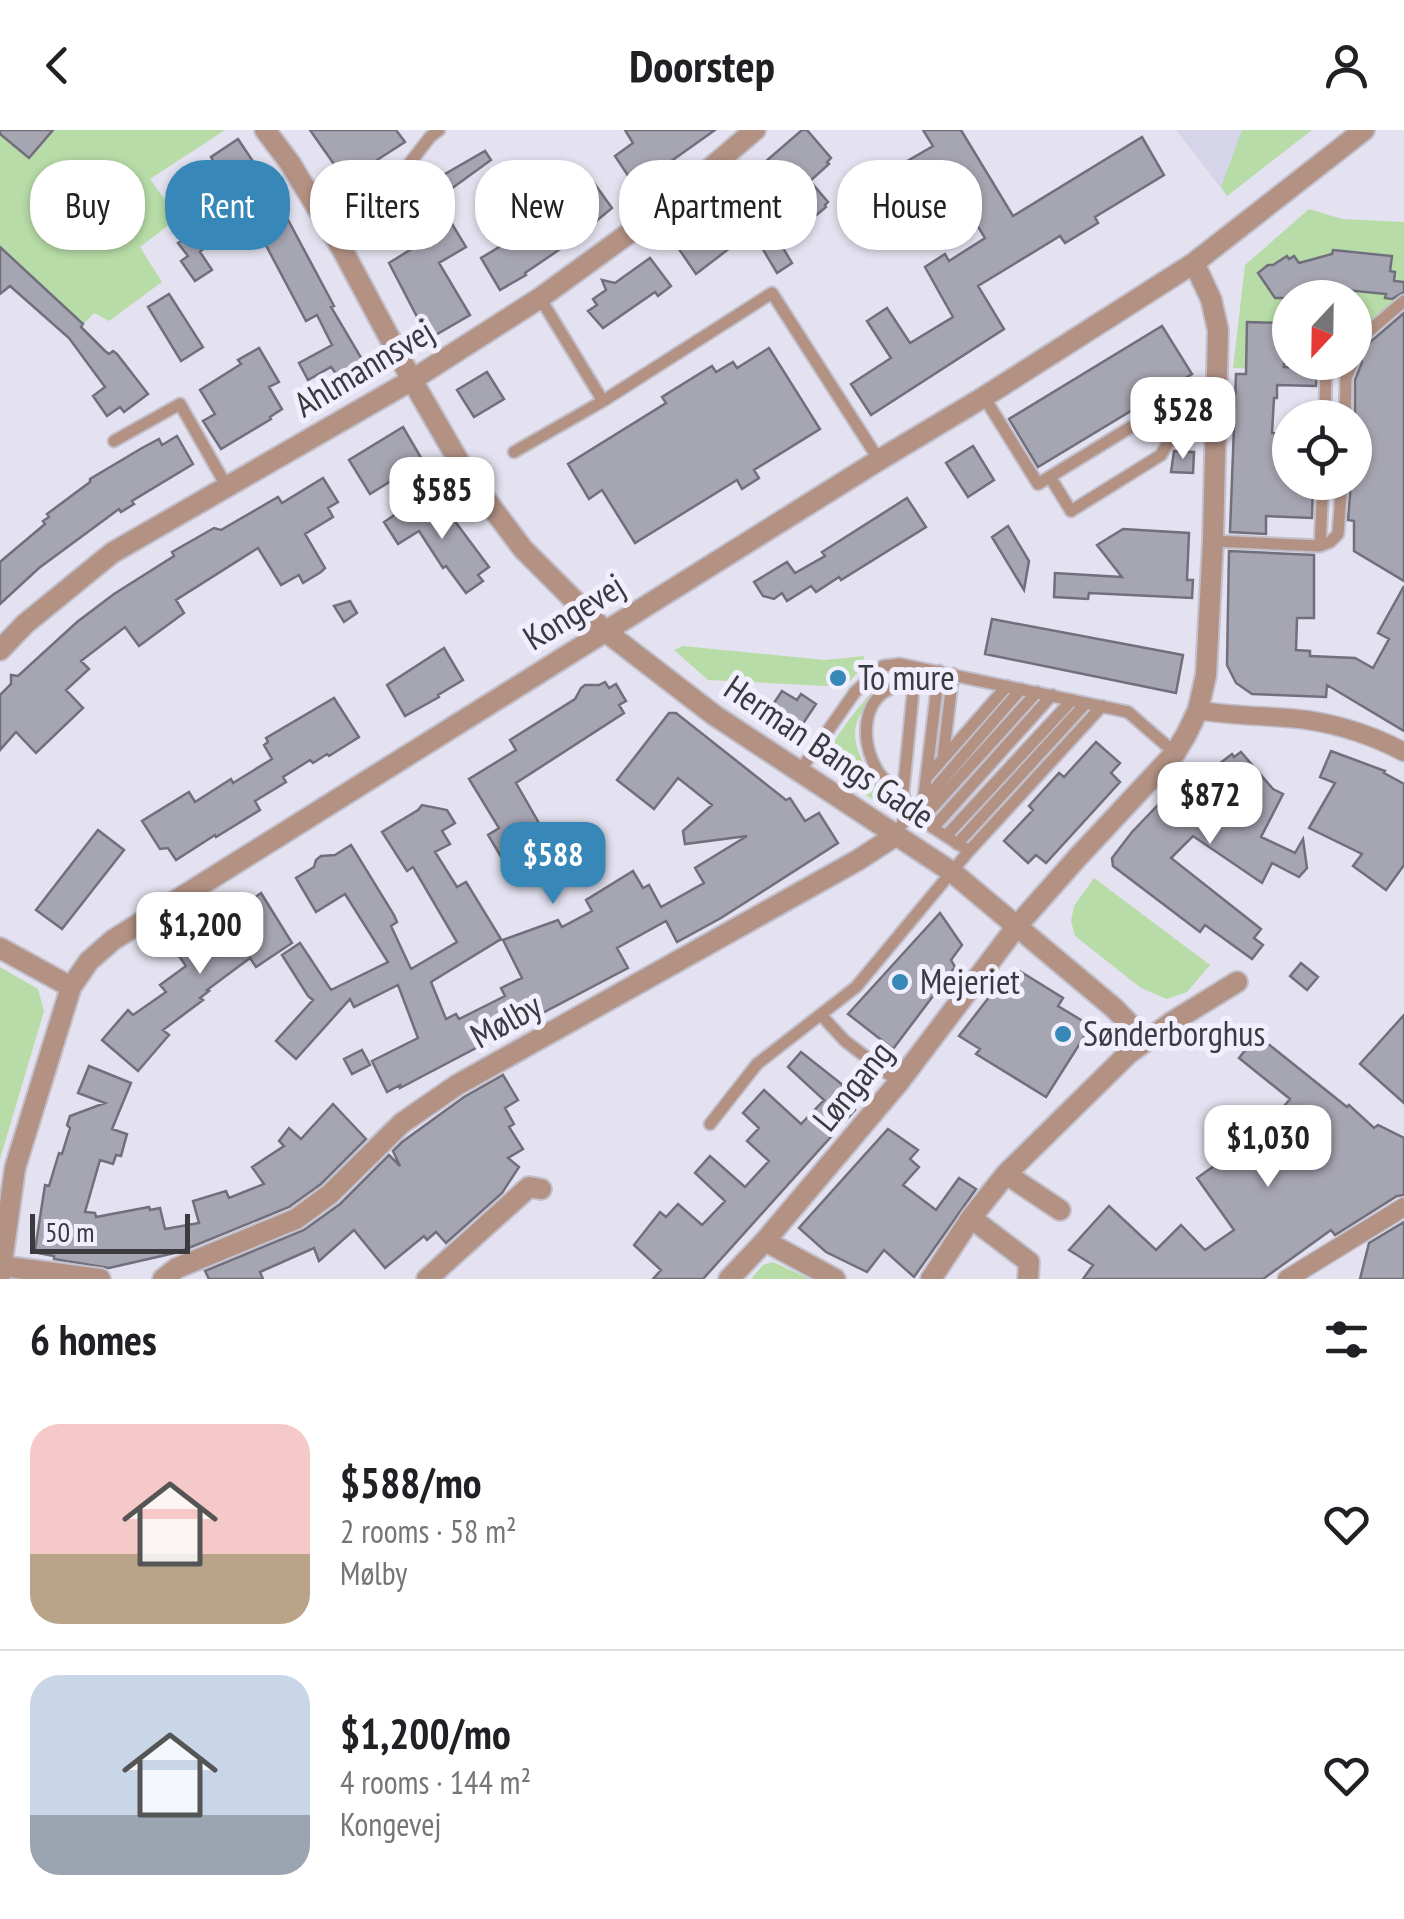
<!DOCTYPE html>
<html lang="en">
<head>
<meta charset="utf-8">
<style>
	:root { --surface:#fff; --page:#f6f6f6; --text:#202124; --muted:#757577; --line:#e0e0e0; --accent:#3788b9 }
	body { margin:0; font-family:"PT Sans Narrow",sans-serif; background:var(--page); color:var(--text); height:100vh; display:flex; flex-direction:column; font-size:38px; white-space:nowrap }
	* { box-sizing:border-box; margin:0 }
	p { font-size:32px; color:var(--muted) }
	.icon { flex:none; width:55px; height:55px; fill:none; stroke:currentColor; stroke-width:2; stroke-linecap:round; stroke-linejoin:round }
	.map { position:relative; height:1149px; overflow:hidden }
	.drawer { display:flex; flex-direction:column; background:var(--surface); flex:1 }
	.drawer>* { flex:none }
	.guide { position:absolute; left:30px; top:30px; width:1345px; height:90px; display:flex; gap:20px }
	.needle { width:65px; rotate:202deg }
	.fabs { position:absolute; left:1272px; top:150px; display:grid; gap:20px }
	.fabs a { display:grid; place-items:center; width:100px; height:100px; border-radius:50%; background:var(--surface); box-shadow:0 2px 8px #0004; font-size:50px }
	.scale { position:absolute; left:30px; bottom:25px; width:160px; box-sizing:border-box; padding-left:10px; border:5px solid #3a3a3f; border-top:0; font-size:28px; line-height:35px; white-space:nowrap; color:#3a3a3f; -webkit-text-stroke:8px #f1effd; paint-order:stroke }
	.price { position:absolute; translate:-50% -85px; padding:0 22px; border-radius:20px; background:#fff; color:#222; font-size:32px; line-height:65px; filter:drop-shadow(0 2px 5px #0008) }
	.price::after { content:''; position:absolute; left:50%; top:60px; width:30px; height:22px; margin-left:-15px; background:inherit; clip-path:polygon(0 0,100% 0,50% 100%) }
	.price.active { background:var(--accent); color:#fff }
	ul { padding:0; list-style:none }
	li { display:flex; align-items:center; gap:30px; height:250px; padding:0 30px }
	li+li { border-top:2px solid var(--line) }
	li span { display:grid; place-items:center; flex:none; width:280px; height:200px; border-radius:30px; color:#555 }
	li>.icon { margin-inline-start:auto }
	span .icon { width:120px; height:120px; fill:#fffc; stroke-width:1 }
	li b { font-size:42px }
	h2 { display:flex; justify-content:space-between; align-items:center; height:120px; padding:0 30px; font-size:42px }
	.chip { padding:0 35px; border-radius:40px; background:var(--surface); box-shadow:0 2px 8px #0004; font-size:35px; line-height:90px }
	.chip.active { background:var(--accent); color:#fff }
	header { display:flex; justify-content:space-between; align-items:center; height:130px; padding:0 30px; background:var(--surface); font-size:45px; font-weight:800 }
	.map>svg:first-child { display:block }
</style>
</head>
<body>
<header><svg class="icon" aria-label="back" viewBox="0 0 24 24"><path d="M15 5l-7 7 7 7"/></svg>Doorstep<svg class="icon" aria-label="person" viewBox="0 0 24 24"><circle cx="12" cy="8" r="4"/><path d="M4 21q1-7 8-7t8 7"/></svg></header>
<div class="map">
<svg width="1404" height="1149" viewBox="0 0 1404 1149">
	<rect width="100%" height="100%" fill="#e4e2f0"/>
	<path fill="#d6d4e9" d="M1176 0H1312L1227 66Z"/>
	<path fill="#b7dca7" d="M0 0H225L150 49 178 88 140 117 162 152 109 191 94 183 69 209 0 145Z
		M1242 0H1312L1227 66 1221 57Z
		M1309 79 1342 89 1404 92V167L1355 212V168H1290V232L1312 233 1269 239 1233 238 1245 135Z
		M683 516 825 530 864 526 862 537 845 557 708 550 674 520Z
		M886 547C877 560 866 573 859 587 843 620 880 655 899 678V687L830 641C829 639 827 636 826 634 824 616 873 559 886 547Z
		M1094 748 1210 835 1187 862 1167 869 1141 858 1075 806 1071 791 1074 776Z
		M0 837 38 859 44 881 0 1029Z
		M773 1132 810 1149H751L763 1135Z"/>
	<path fill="#a6a5b2" stroke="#716f7c" stroke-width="2.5" d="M0 0H53L29 28 0 4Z
		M310 0H396L405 12 374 32 384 47 355 64Z
		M625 0H715L660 39 662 42 637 59 615 26 633 13Z
		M802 0H807L831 28 827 32 829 34 810 51 828 72 825 75 826 77 813 88 802 75 773 101 792 133 777 143 752 101 696 144 672 109 747 47 748 36 758 38Z
		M923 0H961L1013 86 1142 7 1164 45 1095 87 1098 93 1065 113 1060 106 978 156 1004 199 871 285 851 254 891 228 867 191 887 178 910 213 953 187 925 137 945 124 949 131 985 108 950 50 903 79 883 48 886 46 885 44 933 16Z
		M238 9 262 45 266 43 281 69 278 71 334 176 331 177 363 231 337 245 331 237 308 250 299 233 332 215 317 185 306 191 251 87 232 55 227 51 225 52 211 27Z
		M485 21 491 30 378 112 362 81 395 63 399 69 422 54 424 56Z
		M594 53 612 78 572 111 525 143 526 145 500 160 481 128 539 93 540 95Z
		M452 94 466 117 439 133 470 185 432 207 426 204 389 133Z
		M193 104 203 119 200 122 212 140 195 151 181 131 188 126 178 113Z
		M0 117 83 194 81 197 105 221 109 224 113 221 117 224 148 264 124 282 120 277 107 286 93 266 105 257 69 208 10 156 0 164Z
		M1333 120 1392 126 1390 141 1395 142 1394 151 1404 152V162L1392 169 1385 168 1386 164 1307 156 1319 168H1275L1258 143 1268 135H1273L1287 126 1289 129 1294 126 1299 133 1332 124Z
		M650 128 671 156 658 166 655 162 603 198 588 181 597 175 593 169 606 160 602 150 615 153Z
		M169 164 203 217 181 231 148 177Z
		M1404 183V451L1354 421V391L1348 390 1351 352H1355V250L1362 232 1360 226 1355 222 1361 220Z
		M1247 192 1285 193 1284 237 1317 238 1316 256 1277 255V268H1274L1272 303 1290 304V355L1313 356 1312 388 1266 386V404L1230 402 1236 244H1246Z
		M1162 196 1192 244 1038 337 1009 289Z
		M259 218 279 252 269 257 282 279 270 287 271 289 221 319 203 291 215 284 200 260 241 234 238 230Z
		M769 218 820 299 754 340 759 348 742 359 737 350 635 413 602 360 589 369 568 334 666 273 662 267 712 236 716 242 733 232 737 238Z
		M487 242 504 269 474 287 457 260Z
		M403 297 423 331 370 364 349 330Z
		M177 306 193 334 132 371 134 374 121 382 119 379 39 438 0 474V432L45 394 43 391 49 387 47 384 90 352V349L142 318 159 309 162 315Z
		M973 316 994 350 968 367 946 333Z
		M1174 321 1194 322 1193 343 1171 342Z
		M323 348 338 372 328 378 333 387 305 404 325 438 321 442 303 453 299 445 281 455 258 418 176 470 184 483 139 516 125 497 81 531 89 539 66 560 83 578 36 623 16 602 0 620V565L11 554V545L18 546 77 492 114 464 174 426 172 422 214 398 221 400 278 367 282 373Z
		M439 367 454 390 489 437 478 445 483 451 466 463 446 436 443 438 419 401 398 414 384 392 399 382 404 389Z
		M907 368 926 397 841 450 839 447 816 462 811 456 787 471 782 463 774 469 763 466 754 452 787 432 795 443 825 426 822 422Z
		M1008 396 1029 431 1024 460 992 407Z
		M1123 399 1189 403 1187 450H1193L1192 468 1089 463 1088 469 1054 467 1055 443 1122 447 1097 415Z
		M1229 421 1314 425V488H1297L1296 520 1310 521V526L1355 528 1373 538 1389 509 1378 503 1404 456V601L1327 555 1326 567 1252 564 1236 553 1227 535Z
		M350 471 357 483 344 492 334 476Z
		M992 489 1183 525 1176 563 985 524Z
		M444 518 463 550 438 565 439 567 405 586 387 555Z
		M605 552 609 558 616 554 626 571 619 575 624 583 516 653 551 714 509 740 488 705 499 698 469 649 516 620 510 610 575 569 581 558 585 555H599Z
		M782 561 797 570 801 564 816 574 796 604 766 585Z
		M334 568 359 607 329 626 327 624 313 633 310 630 283 647 286 652 255 671 260 680 216 707 215 705 176 730 168 718 160 719 142 691 189 662 195 672 231 649 233 653 272 629 264 615 268 612 266 608Z
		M669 583H676L786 670 790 668 805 691 819 683 838 713 721 788 677 812 666 791 617 818 628 838 400 958V955L387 962 372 931 418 908 398 855 354 877 350 869 296 929 276 911 313 870 308 866 282 825 300 813 331 860 388 832 345 764 316 782 296 748 314 737 316 730 321 726 335 725 351 715 394 785 397 792 391 796 411 839 457 812 413 737 407 741 382 702 418 680 422 675 447 680 455 693 442 701 450 714 435 722 457 757 466 752 501 809 431 852 446 889 456 884 459 889 505 866 501 858 522 848 503 810 558 790 562 797 592 781 586 770 633 741 643 758 649 755 661 777 704 753 695 738 747 706 685 714 683 701 712 675 678 648 654 679 617 650Z
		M1096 612 1120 633 1111 643 1120 652 1046 733 1036 725 1028 733 1004 711 1033 680 1029 676 1059 643 1064 647Z
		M1331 621 1385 641 1384 643 1404 654V735L1386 760 1353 736 1362 724 1309 698 1335 653 1320 647Z
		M1241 622 1273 659 1283 664 1261 707 1295 723 1303 709 1307 738 1299 747 1272 733 1262 753 1193 706 1171 728 1261 799 1254 808 1263 815 1252 829 1205 795 1200 802 1113 736 1112 728 1132 702 1159 674 1191 652 1193 654 1232 624 1234 627Z
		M98 700 124 720 62 799 36 780Z
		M261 763 292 813 256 837 250 828 207 860 209 861 200 868 203 870 163 900 169 905 138 941 102 910 128 880 133 885 166 862 160 855 186 836 177 823Z
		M940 783 962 815 951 830 955 837 893 919 848 884Z
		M1301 833 1318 847 1307 860 1290 846Z
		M1018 840 1063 868 1058 876 1091 896 1046 967 976 924 980 919 959 906 1007 844 1013 848Z
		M1404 885V973L1360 934Z
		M1257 905 1347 977 1349 975 1374 998 1378 995 1404 1008V1065L1397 1066 1335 1105 1331 1100 1263 1149H1083L1093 1135 1069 1120 1109 1076 1156 1120 1181 1095 1205 1120 1234 1100 1197 1048 1292 981 1285 975 1290 969 1239 928Z
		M362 920 370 935 352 944 344 929Z
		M801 922 858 967 850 975 855 980 703 1149H653L661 1140 634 1115 660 1082 666 1087 678 1074 702 1095 725 1071 695 1043 710 1026 745 1057 769 1031 747 1011 759 998 743 983 764 960 801 994 824 970 788 937Z
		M89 936 131 953 112 999 127 1004 121 1026 116 1025 113 1034 100 1030 85 1082 95 1083 96 1087 149 1077 150 1080 160 1078 165 1099 199 1093 193 1071 226 1061 229 1068 264 1054 252 1037 284 1016 279 1011 289 998 301 1009 333 974 366 1009 321 1054 289 1077 179 1122 109 1138 54 1129V1126L38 1123V1121L35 1120 45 1055 49 1056 59 1023 62 1024 70 998 67 995 70 986 105 973 78 963Z
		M503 945 518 970 505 978 514 994 509 997 523 1019 508 1028 519 1037 502 1063 446 1113 436 1102 427 1110 424 1106 385 1138 354 1100 319 1131 314 1118 260 1142 263 1149H209L205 1141 304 1100 340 1074 389 1025 400 1036 393 1021 402 1012 464 967Z
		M888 999 918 1020 910 1029 919 1037 903 1055 936 1080 959 1048 976 1059 914 1147 884 1120 867 1142 826 1122 799 1098Z
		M1404 1092V1149H1360L1369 1113Z"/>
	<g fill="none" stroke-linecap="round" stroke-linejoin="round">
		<defs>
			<path id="service" d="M326 91 395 52 430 7 439 0
				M540 168 603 271
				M1355 213 1404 171
				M984 267 1038 354 1131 297
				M1325 288 1326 237 1331 232
				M1345 288 1346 248 1353 232
				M114 311 180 274 227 357
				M514 322 603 271 772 163 879 330
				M1050 347 1071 381 1161 325 1176 298
				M1213 411 1320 416 1330 412 1338 404 1342 352
				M1320 416 1323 352
				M939 541 921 690 969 721
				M943 628 953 544
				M799 642 855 562 883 536 900 534 1128 582 1175 623
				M927 647 1007 556
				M924 671 1021 559
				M921 690 1037 562
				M933 698 1052 565
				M895 706 908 684 903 663 913 563 904 555C863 560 859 606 875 636 881 649 892 656 903 663
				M946 706 1072 570
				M957 714 1086 573
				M821 885 845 911 899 952
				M710 994 757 934 856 857 969 721 1102 576"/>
			<path id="pedestrian" d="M1198 580C1234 587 1271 585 1307 590 1340 595 1374 606 1404 622
				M1287 1149 1404 1077"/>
			<path id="minor" d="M0 520 25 494 112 423 412 250 540 168 665 77 755 0
				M1006 1044 1060 1080
				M971 1088 1029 1132 1028 1149
				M765 1111 835 1149
				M1 1136 100 1149
				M163 1149 177 1138 296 1089 330 1064 402 993 457 955 858 730 895 706
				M427 1149 529 1057 541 1059
				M931 1149 971 1088 1006 1044 1128 924 1172 892 1237 852"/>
			<path id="tertiary" d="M265 0 290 33 342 119 412 250 465 342 523 419 605 501 640 528 714 585 952 742 1114 878 1145 910
				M0 818 71 857
				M0 1146 15 1038 71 857 89 831 113 810 879 330 984 267 1194 133 1364 0
				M729 1149 765 1111 899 952 1017 796 1077 728 1175 623 1186 605 1198 580 1206 545 1213 411 1218 200 1211 169 1194 133"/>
		</defs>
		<use href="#service" stroke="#c2c0cd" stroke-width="15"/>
		<use href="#pedestrian" stroke="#c2c0cd" stroke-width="21"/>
		<use href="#minor" stroke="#c2c0cd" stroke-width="24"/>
		<use href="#tertiary" stroke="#c2c0cd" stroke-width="24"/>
		<use href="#service" stroke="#b39284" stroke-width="11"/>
		<use href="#pedestrian" stroke="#b39284" stroke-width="18"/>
		<use href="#minor" stroke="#b39284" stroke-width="20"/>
		<use href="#tertiary" stroke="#b39284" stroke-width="20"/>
	</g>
	<g fill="#3788b9" stroke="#f1effd" stroke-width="4">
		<circle cx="838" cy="548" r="10"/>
		<circle cx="900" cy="852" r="10"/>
		<circle cx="1063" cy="904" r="10"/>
	</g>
	<g text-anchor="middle" stroke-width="10" stroke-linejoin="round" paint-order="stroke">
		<g font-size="35" fill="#3a3a3f" stroke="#f1effd">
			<text transform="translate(364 238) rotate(-31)" y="12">Ahlmannsvej</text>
			<text transform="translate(574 482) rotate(-32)" y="12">Kongevej</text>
			<text transform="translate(829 622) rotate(34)" y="12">Herman Bangs Gade</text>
			<text transform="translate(506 891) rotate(-29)" y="12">Mølby</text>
			<text transform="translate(853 956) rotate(-51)" y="12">Løngang</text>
		</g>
		<g font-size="35" fill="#3a3a3f" stroke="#f1effd" text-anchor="start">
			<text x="858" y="560">To mure</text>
			<text x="920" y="864">Mejeriet</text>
			<text x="1083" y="916">Sønderborghus</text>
		</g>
	</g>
</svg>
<div class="fabs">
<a><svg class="needle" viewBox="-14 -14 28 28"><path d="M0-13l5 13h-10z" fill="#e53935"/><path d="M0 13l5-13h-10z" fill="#757577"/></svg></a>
<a><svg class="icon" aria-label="locate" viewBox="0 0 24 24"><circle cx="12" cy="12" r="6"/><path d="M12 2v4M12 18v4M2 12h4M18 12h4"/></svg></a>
</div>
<div class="scale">50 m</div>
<b class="price" style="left:1183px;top:332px">$528</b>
<b class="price" style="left:442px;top:412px">$585</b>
<b class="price" style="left:1210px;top:717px">$872</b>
<b class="price active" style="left:553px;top:777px">$588</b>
<b class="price" style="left:200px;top:847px">$1,200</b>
<b class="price" style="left:1268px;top:1060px">$1,030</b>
<div class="guide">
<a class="chip">Buy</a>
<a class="chip active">Rent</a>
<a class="chip">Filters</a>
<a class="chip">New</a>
<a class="chip">Apartment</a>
<a class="chip">House</a>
</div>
</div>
<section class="drawer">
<h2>6 homes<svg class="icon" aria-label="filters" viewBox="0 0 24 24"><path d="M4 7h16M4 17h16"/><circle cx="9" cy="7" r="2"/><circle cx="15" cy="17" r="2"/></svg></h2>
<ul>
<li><span style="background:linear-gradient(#f6c9c9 65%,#b9a48a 0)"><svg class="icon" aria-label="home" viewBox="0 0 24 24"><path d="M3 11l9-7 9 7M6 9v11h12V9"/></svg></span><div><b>$588/mo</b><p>2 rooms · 58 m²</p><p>Mølby</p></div><svg class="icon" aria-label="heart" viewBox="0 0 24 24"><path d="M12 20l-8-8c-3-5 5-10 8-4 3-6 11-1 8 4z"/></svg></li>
<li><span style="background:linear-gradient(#c9d6e8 70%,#9aa5b1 0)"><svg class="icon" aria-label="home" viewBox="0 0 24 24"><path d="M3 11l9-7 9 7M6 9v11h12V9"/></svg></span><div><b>$1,200/mo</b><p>4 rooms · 144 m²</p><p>Kongevej</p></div><svg class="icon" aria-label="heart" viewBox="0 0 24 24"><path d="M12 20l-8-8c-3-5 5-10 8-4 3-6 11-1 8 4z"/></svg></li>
</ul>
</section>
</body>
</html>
